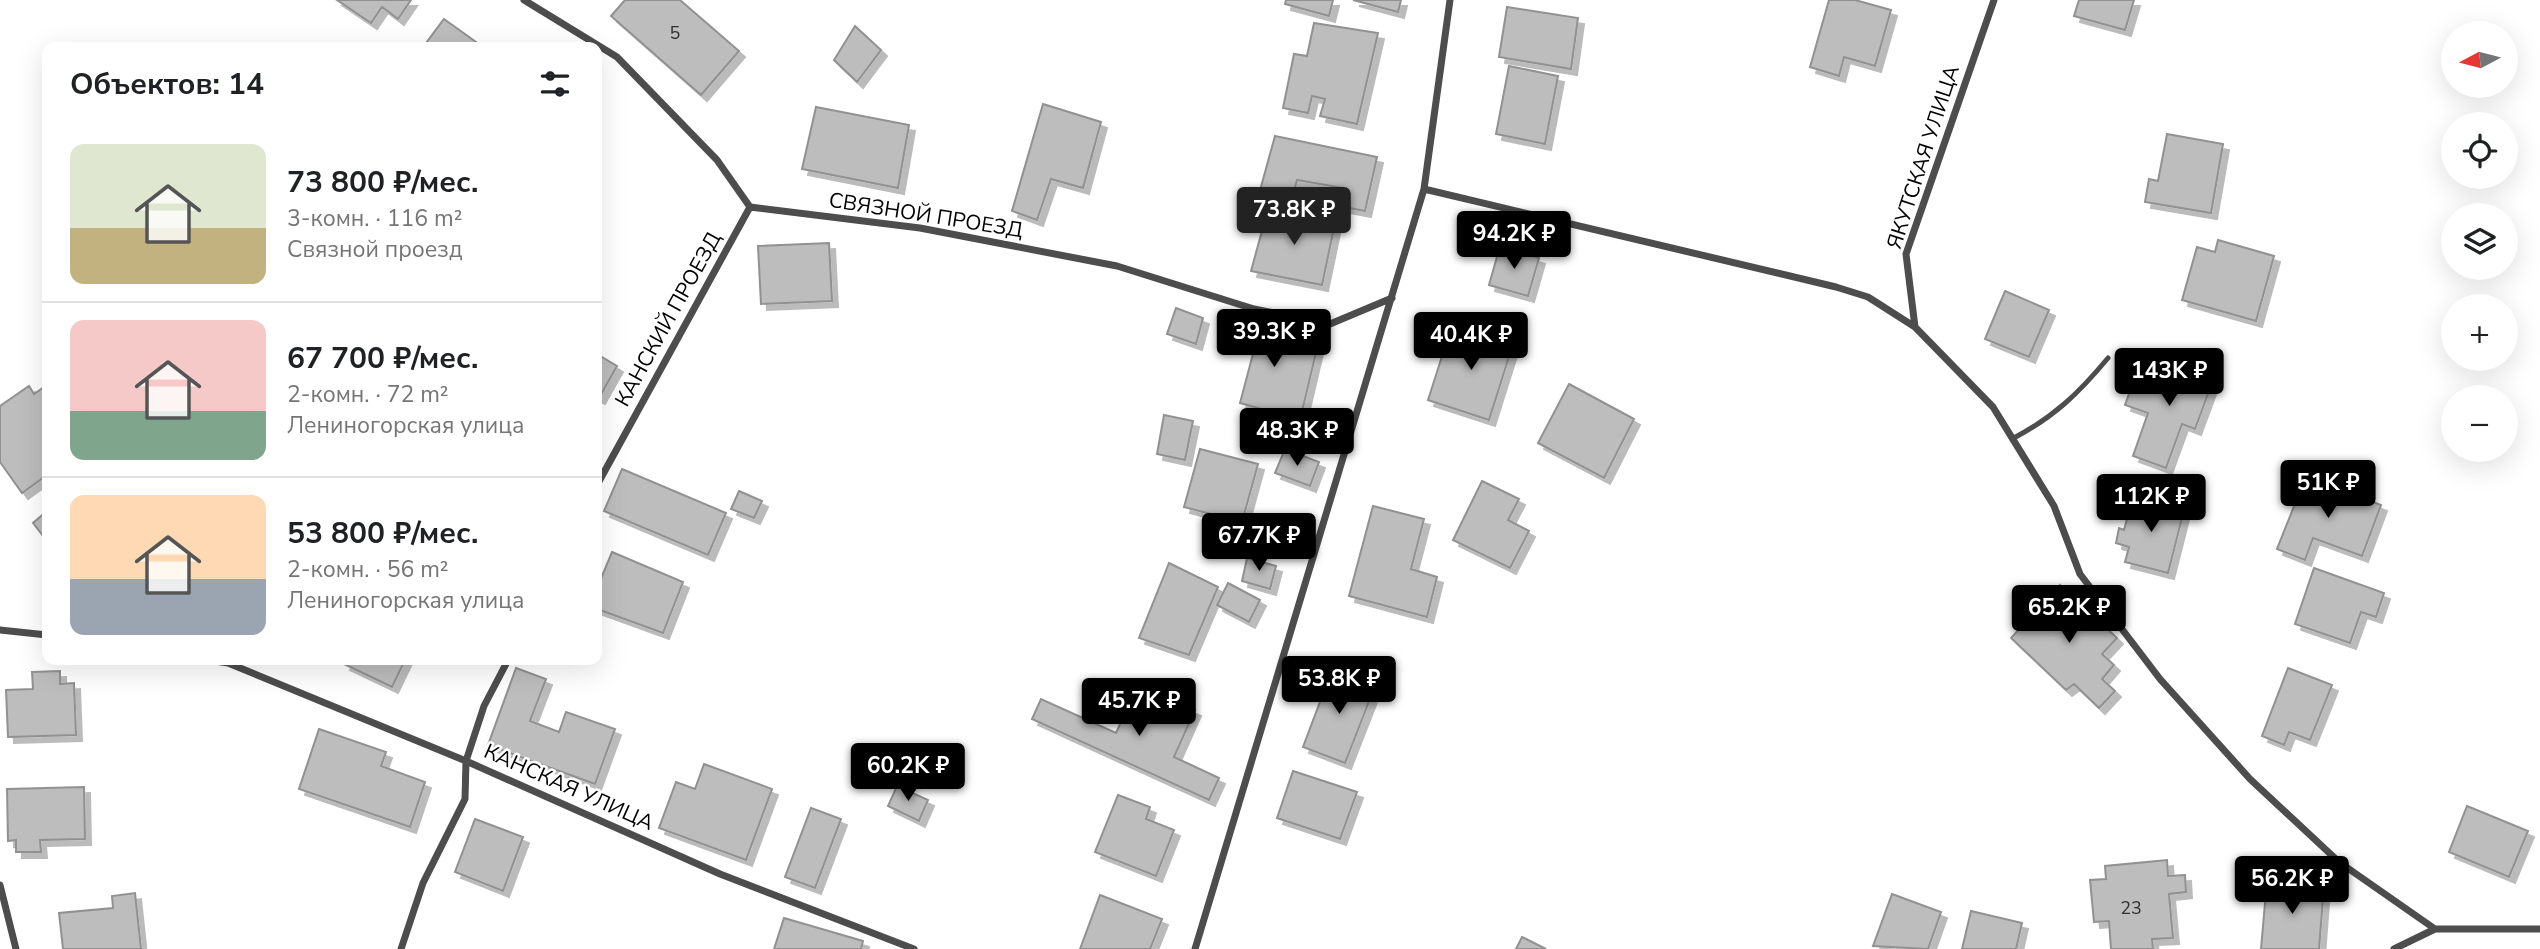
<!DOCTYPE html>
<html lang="ru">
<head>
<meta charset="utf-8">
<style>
	:root { --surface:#fff; --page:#f6f6f6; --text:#202124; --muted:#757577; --line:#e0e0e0; --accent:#000 }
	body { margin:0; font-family:"Nunito Sans",sans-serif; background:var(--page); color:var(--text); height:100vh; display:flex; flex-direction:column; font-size:26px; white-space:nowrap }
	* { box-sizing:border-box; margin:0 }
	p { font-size:23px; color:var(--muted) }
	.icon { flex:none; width:38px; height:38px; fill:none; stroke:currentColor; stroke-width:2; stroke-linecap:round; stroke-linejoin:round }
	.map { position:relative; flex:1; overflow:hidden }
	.side { position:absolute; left:42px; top:42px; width:560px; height:623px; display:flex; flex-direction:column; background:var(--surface); border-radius:14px; box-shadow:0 7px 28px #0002 }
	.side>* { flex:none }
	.needle { width:46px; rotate:263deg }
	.controls { position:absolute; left:2441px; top:21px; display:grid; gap:14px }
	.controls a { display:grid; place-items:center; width:77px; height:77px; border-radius:50%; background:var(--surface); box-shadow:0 7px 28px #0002; font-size:35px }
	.price { position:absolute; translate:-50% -60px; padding:0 16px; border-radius:7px; background:var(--accent); color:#fff; font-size:23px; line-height:46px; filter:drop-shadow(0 2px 4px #0008) }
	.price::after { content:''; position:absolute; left:50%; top:42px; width:21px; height:16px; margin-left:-10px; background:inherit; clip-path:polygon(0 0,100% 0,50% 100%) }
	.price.on { background:#222; color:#fff }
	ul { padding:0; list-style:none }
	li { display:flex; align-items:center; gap:21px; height:175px; padding:0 28px }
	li+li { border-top:2px solid var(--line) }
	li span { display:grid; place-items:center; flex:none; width:196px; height:140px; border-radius:14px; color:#555 }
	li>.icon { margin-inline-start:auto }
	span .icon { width:84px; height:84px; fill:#fffc; stroke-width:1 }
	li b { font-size:30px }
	h2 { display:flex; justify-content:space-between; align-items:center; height:84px; padding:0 28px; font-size:30px }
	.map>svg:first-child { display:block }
</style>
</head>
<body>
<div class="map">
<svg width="2540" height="949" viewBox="0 0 2540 949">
	<defs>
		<filter id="shadow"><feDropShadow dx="6" dy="6" stdDeviation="0" flood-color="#0004"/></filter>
	</defs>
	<rect width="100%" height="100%" fill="#fff"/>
	<path fill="#bdbdbd" stroke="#919191" stroke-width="2" filter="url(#shadow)" d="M337 0H411L398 19 382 7 371 23Z
		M625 0H680L739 51 701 95 611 16Z
		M1286 0H1333L1329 16 1285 4Z
		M1353 0H1401L1398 12Z
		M1829 0H1855L1891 10 1875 66 1844 57 1839 76 1810 67Z
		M2079 0H2134L2125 30 2074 16Z
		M1507 7 1578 18 1571 69 1499 57Z
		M444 19 483 47H423Z
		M1314 23 1378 33 1357 124 1320 116 1325 99 1312 96 1308 113 1283 108 1294 54 1307 56Z
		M855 26 881 50 857 82 834 60Z
		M1509 66 1558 76 1545 144 1496 134Z
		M1043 104 1101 122 1083 188 1051 179 1037 220 1012 211Z
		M816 107 909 125 898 188 802 169Z
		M2167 134 2223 144 2211 213 2145 202 2149 179 2158 181Z
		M1275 136 1377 157 1365 211 1339 206 1343 188 1297 180 1291 203 1259 194Z
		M1268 209 1335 223 1322 285 1251 271Z
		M2218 240 2274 256 2256 321 2182 300 2197 247 2215 252Z
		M829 243 832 301 761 304 758 246Z
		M1500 246 1539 258 1528 296 1489 285Z
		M2005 291 2049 310 2029 357 1985 339Z
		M1176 308 1203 318 1196 344 1167 334Z
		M1229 320 1318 344 1300 420 1240 403 1254 350 1223 343Z
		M1452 325 1513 344 1489 420 1428 400Z
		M597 354 617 366 599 398 597 397Z
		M2163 356 2215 375 2195 429 2182 424 2166 468 2133 456 2148 413 2125 405 2133 383 2151 389Z
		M1569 384 1634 419 1604 478 1538 443Z
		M47 385V475L22 493 0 462V406L29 386 34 394Z
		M1164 415 1193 421 1185 460 1157 454Z
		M1200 449 1258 464 1242 522 1184 507Z
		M1285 449 1319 462 1310 486 1275 473Z
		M622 469 726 513 708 555 604 511Z
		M2306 476 2381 505 2362 556 2313 538 2305 560 2277 549Z
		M1482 481 1519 499 1508 520 1529 531 1510 568 1453 540Z
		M739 491 762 501 754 518 731 509Z
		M2133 496 2184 510 2168 573 2125 562 2129 547 2116 543 2119 528 2124 530Z
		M1373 506 1424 519 1411 569 1437 577 1427 617 1349 596Z
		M47 511V541L33 523Z
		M612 552 683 582 663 633 597 609V588Z
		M1247 558 1276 566 1270 589 1242 581Z
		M1169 563 1218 587 1189 655 1139 638Z
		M2314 568 2384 593 2376 617 2361 612 2350 643 2295 624Z
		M1228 583 1260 600 1249 622 1217 605Z
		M2060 585 2117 638 2102 654 2114 665 2102 679 2115 691 2099 708 2074 684 2066 690 2011 638Z
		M346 660H405L392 687 344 664Z
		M516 668 546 679 530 721 559 732 566 712 615 729 595 784 488 745Z
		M2288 668 2332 685 2310 740 2289 732 2284 745 2262 736Z
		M1332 670 1375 686 1345 763 1303 747Z
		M60 671V684L74 683 76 735 8 737 6 690 33 689 32 672Z
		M1138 685 1195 710 1174 757 1219 778 1209 800 1032 719 1041 699 1116 733Z
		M319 729 386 752 381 766 425 782 410 827 299 789Z
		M704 764 772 789 746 860 659 828 676 782 695 789Z
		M1293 771 1357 792 1340 839 1277 818Z
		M897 786 928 800 919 821 888 806Z
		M84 787 85 839 40 840 41 852H16V840L8 841 7 789Z
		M1118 795 1150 807 1146 819 1174 830 1156 876 1095 852Z
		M2467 806 2528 831 2509 877 2449 852Z
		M811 808 841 819 815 888 785 877Z
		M475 819 523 837 503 891 455 872Z
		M2167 860 2168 876 2185 875 2186 892 2169 894 2173 938 2152 939 2153 949H2111L2109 921 2094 922 2090 880 2106 879 2105 866Z
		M2267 880 2324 885 2319 949H2261Z
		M135 893 141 949H63L59 913 113 908 112 896Z
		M1892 894 1941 912 1928 949 1873 946Z
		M1100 895 1162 919 1150 949H1080Z
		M1971 911 2022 923 2016 949H1962Z
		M784 918 863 941 861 949H774Z
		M1522 937 1546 949H1516Z"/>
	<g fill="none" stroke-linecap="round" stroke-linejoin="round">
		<path stroke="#4d4d4d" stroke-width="5" d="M2012 439C2054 417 2078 394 2108 358"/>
		<path stroke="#4d4d4d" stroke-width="7" d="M524 0 617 57 717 160 750 207 920 228 1117 266 1254 309 1330 324 1392 298
			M1424 189 1836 287 1868 297 1915 327 1993 407 2054 506 2080 574 2160 679 2250 779 2339 862 2435 929
			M1915 327 1906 254 1994 0
			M597 485 750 207
			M0 630 47 635
			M209 660 228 663 466 761 720 874 914 949
			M0 885 16 949
			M401 949 423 883 465 799 466 761 484 706 508 660
			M1195 949 1424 189 1450 0
			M2394 949 2435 929H2540"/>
	</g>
	<g text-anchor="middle" stroke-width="5" stroke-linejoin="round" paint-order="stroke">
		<g font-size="18" fill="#2f2f2f">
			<text x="675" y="39">5</text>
			<text x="2131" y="914">23</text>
		</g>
		<g font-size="21" fill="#000" stroke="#fff">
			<text transform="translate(1923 157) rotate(-72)" y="7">ЯКУТСКАЯ УЛИЦА</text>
			<text transform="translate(926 215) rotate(9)" y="7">СВЯЗНОЙ ПРОЕЗД</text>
			<text transform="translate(668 319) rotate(-61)" y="7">КАНСКИЙ ПРОЕЗД</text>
			<text transform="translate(569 787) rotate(24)" y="7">КАНСКАЯ УЛИЦА</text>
		</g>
	</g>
</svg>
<div class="controls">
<a><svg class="needle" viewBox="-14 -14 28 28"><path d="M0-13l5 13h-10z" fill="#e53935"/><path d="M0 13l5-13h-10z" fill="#757577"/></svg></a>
<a><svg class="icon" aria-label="locate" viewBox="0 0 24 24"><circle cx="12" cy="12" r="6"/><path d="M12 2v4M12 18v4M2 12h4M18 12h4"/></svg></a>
<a><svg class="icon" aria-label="layers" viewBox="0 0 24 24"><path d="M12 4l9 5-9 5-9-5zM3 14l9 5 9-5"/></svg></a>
<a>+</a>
<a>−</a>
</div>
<b class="price on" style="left:1294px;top:247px">73.8K ₽</b>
<b class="price" style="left:1514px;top:271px">94.2K ₽</b>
<b class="price" style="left:1274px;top:369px">39.3K ₽</b>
<b class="price" style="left:1471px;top:372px">40.4K ₽</b>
<b class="price" style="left:2169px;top:408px">143K ₽</b>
<b class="price" style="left:1297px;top:468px">48.3K ₽</b>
<b class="price" style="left:2328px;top:520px">51K ₽</b>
<b class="price" style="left:2151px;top:534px">112K ₽</b>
<b class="price" style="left:1259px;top:573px">67.7K ₽</b>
<b class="price" style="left:2069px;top:645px">65.2K ₽</b>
<b class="price" style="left:1339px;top:716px">53.8K ₽</b>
<b class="price" style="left:1139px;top:738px">45.7K ₽</b>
<b class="price" style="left:908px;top:803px">60.2K ₽</b>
<b class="price" style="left:2292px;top:916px">56.2K ₽</b>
<section class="side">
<h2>Объектов: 14<svg class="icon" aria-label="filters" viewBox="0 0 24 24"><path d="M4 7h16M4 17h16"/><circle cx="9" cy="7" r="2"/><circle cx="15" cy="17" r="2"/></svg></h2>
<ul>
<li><span style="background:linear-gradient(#dfe7d0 60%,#c2b280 0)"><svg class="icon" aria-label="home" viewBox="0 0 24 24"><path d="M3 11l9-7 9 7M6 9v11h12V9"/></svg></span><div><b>73 800 ₽/мес.</b><p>3-комн. · 116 m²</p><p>Связной проезд</p></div></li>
<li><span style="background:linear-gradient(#f6c9c9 65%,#7fa58c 0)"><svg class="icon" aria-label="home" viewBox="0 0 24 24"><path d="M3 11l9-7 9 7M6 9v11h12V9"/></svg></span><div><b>67 700 ₽/мес.</b><p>2-комн. · 72 m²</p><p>Лениногорская улица</p></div></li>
<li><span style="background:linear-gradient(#ffd9b3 60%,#9aa5b1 0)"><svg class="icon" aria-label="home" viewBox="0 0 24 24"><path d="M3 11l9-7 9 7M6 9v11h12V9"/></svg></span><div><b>53 800 ₽/мес.</b><p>2-комн. · 56 m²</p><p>Лениногорская улица</p></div></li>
</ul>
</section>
</div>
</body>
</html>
